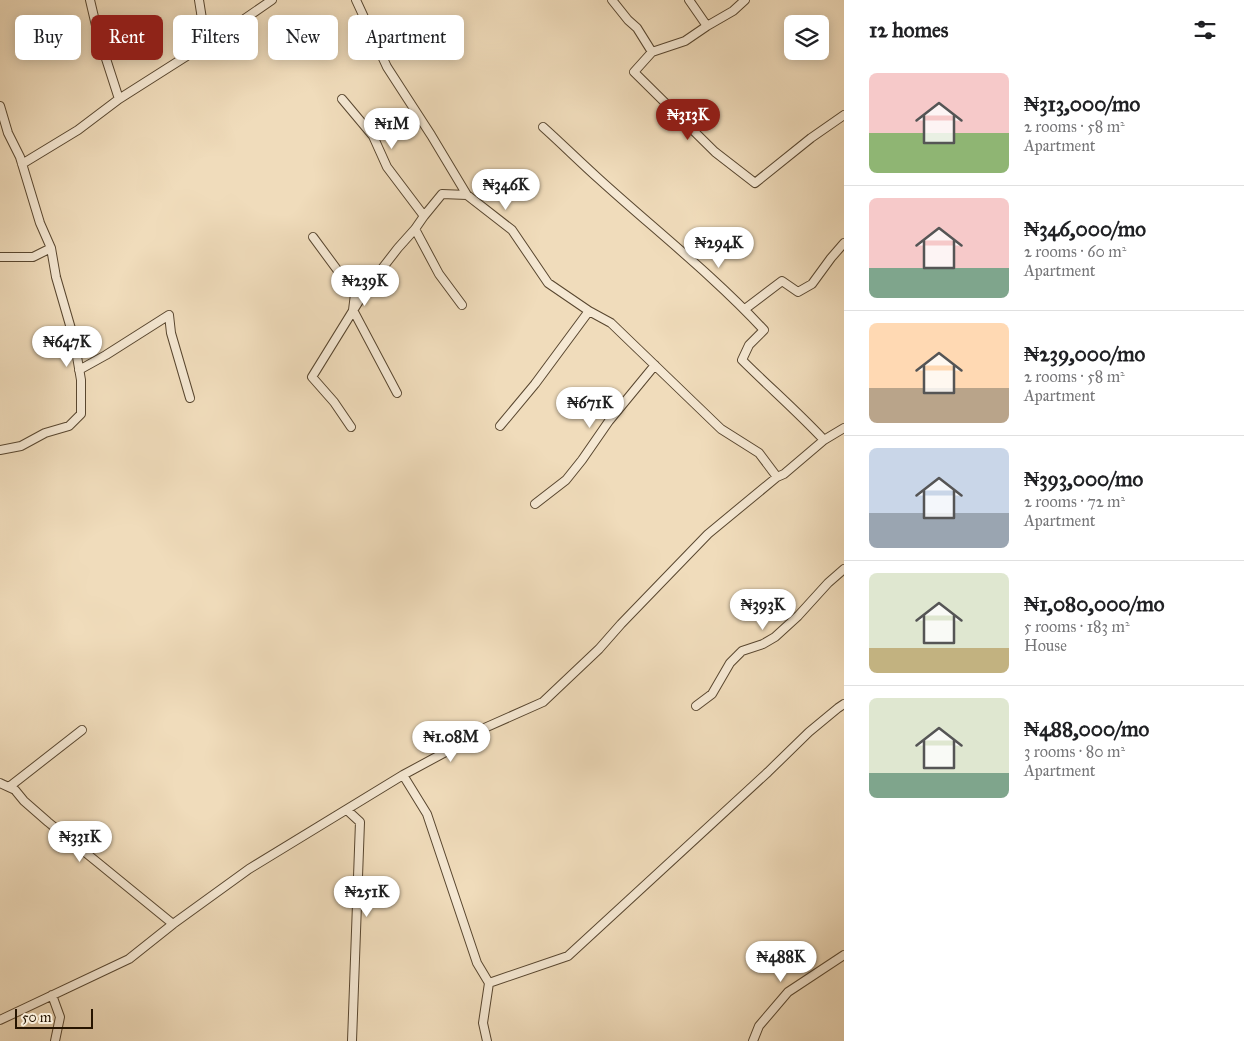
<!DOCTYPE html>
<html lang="en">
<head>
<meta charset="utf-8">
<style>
	:root { --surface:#fff; --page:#f2f2f2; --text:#202124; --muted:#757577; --line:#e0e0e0; --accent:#8f2418 }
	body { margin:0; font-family:"IM FELL Great Primer",serif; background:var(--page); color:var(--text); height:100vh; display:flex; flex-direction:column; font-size:19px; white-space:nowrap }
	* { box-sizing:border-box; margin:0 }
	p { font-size:16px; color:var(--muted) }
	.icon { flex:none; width:28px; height:28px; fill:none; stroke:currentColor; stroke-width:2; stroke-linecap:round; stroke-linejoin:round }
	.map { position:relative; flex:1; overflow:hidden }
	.panel { display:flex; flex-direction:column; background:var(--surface); width:400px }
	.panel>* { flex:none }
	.top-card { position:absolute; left:15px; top:15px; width:475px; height:45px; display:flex; gap:10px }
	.tools { position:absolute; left:784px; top:15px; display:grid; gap:10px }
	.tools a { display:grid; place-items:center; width:45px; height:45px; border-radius:8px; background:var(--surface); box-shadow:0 2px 12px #0003; font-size:25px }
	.scale { position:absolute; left:15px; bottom:12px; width:78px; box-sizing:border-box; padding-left:5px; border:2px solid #261400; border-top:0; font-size:14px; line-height:18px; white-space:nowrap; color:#261400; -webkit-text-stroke:4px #f5e8d3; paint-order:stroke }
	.price { position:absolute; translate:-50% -42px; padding:0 11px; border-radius:18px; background:#fff; color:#222; font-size:16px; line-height:32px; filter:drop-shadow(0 1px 2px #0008) }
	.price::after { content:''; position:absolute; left:50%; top:30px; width:15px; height:11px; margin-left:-8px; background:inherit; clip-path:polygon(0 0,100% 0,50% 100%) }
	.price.active { background:var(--accent); color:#fff }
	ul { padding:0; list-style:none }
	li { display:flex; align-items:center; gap:15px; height:125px; padding:0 25px }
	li+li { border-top:1px solid var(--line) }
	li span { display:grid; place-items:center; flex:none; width:140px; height:100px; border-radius:8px; color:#555 }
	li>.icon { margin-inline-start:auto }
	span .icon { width:60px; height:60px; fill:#fffc; stroke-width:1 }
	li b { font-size:21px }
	h2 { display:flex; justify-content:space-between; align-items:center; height:60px; padding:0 25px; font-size:21px }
	.pill { padding:0 18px; border-radius:8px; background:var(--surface); box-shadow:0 2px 12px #0003; font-size:18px; line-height:45px }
	.pill.active { background:var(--accent); color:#fff }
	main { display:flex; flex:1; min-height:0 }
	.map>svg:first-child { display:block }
</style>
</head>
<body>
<main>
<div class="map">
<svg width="844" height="1041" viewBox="0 0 844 1041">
	<rect width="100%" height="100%" fill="#f0dcbb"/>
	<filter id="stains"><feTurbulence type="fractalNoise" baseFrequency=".004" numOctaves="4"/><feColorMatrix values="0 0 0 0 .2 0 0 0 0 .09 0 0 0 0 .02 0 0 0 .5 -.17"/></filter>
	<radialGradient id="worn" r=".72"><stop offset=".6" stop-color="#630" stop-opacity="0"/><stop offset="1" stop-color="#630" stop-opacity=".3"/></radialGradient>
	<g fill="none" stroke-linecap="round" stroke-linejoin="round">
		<defs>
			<path id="minor" d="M90 0 98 34 119 99
				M199 0 206 44
				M356 0 387 67 431 135 467 195
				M612 0 628 20 637 28 652 52 685 41 707 26 733 11 745 0
				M689 0 707 26
				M652 52 634 72 715 152 755 183 811 138 844 115
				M342 99 373 136 387 167 424 216
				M0 106 8 133 20 157 40 223 51 248 33 257H0
				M543 127C562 144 580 162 599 179 654 229 713 275 764 330L749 345 742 360C769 387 798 412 824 440
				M22 164 78 130 119 99 237 24 272 0
				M415 229 439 274 462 305
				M313 237 355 294 353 310 397 393
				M745 309 782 281 798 292 812 284 831 258 844 243
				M79 370 106 355 169 315 171 333 190 398
				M500 426 535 384 589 311
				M351 427 334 402 312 377 367 288 398 248 415 229 424 216 442 194 467 195 512 230 548 283 589 311 611 323 721 429 759 453 777 477
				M0 450 21 446 45 433 69 426 81 414V380L74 339 56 277 51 248
				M535 504 566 480 582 460 609 421 655 365
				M696 706 712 694 730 663 742 651 763 644 775 637 798 616 828 583 844 569
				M403 775 427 814 477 963 489 983 483 1023 487 1041
				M0 783 15 790 24 801 48 822 173 924
				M9 787 82 730
				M347 810 360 822 352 1041
				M489 983 568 956 768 772 809 732 838 708 844 704
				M52 995 60 1017 55 1041
				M0 1020 129 959 173 924 249 869 403 775 453 748 471 734 543 702 599 649 621 624 708 534 777 477 784 474 824 440 844 428
				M753 1041 759 1026 788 992 844 955"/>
		</defs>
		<use href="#minor" stroke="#58462f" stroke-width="10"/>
		<use href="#minor" stroke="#f5e8d3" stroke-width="8"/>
	</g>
	<rect width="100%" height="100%" filter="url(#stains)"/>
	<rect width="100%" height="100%" fill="url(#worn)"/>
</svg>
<div class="tools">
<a><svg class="icon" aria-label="layers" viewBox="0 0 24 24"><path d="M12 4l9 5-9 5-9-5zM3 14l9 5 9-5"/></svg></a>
</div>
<div class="scale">50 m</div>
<b class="price active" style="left:688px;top:141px">₦313K</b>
<b class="price" style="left:392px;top:150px">₦1M</b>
<b class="price" style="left:506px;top:211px">₦346K</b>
<b class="price" style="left:719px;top:269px">₦294K</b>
<b class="price" style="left:365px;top:307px">₦239K</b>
<b class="price" style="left:67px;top:368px">₦647K</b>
<b class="price" style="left:590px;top:429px">₦671K</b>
<b class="price" style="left:763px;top:631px">₦393K</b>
<b class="price" style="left:451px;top:763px">₦1.08M</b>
<b class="price" style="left:80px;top:863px">₦331K</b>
<b class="price" style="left:367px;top:918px">₦251K</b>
<b class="price" style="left:781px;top:983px">₦488K</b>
<div class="top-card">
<a class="pill">Buy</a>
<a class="pill active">Rent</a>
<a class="pill">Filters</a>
<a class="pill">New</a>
<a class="pill">Apartment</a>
</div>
</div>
<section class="panel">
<h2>12 homes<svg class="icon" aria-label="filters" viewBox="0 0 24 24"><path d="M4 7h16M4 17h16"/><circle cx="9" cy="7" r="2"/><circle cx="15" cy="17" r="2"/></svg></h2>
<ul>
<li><span style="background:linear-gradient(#f6c9c9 60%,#8fb573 0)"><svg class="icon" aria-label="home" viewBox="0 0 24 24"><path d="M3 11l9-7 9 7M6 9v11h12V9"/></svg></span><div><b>₦313,000/mo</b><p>2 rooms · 58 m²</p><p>Apartment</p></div></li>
<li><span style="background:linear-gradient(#f6c9c9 70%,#7fa58c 0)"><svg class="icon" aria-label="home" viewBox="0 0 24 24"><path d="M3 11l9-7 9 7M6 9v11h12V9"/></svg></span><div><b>₦346,000/mo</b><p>2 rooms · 60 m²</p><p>Apartment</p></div></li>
<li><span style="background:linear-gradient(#ffd9b3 65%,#b9a48a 0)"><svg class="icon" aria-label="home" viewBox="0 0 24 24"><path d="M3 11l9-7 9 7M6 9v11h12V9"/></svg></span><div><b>₦239,000/mo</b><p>2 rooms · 58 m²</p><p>Apartment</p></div></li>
<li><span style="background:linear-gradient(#c9d6e8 65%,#9aa5b1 0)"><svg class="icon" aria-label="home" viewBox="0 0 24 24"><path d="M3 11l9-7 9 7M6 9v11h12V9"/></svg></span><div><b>₦393,000/mo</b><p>2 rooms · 72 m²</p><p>Apartment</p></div></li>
<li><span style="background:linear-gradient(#dfe7d0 75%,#c2b280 0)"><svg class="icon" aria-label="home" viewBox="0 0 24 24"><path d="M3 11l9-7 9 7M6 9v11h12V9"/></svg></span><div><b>₦1,080,000/mo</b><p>5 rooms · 183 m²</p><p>House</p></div></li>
<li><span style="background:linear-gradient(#dfe7d0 75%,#7fa58c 0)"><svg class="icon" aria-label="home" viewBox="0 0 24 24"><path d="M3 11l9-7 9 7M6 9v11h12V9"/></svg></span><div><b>₦488,000/mo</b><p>3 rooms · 80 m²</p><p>Apartment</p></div></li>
</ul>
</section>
</main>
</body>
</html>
